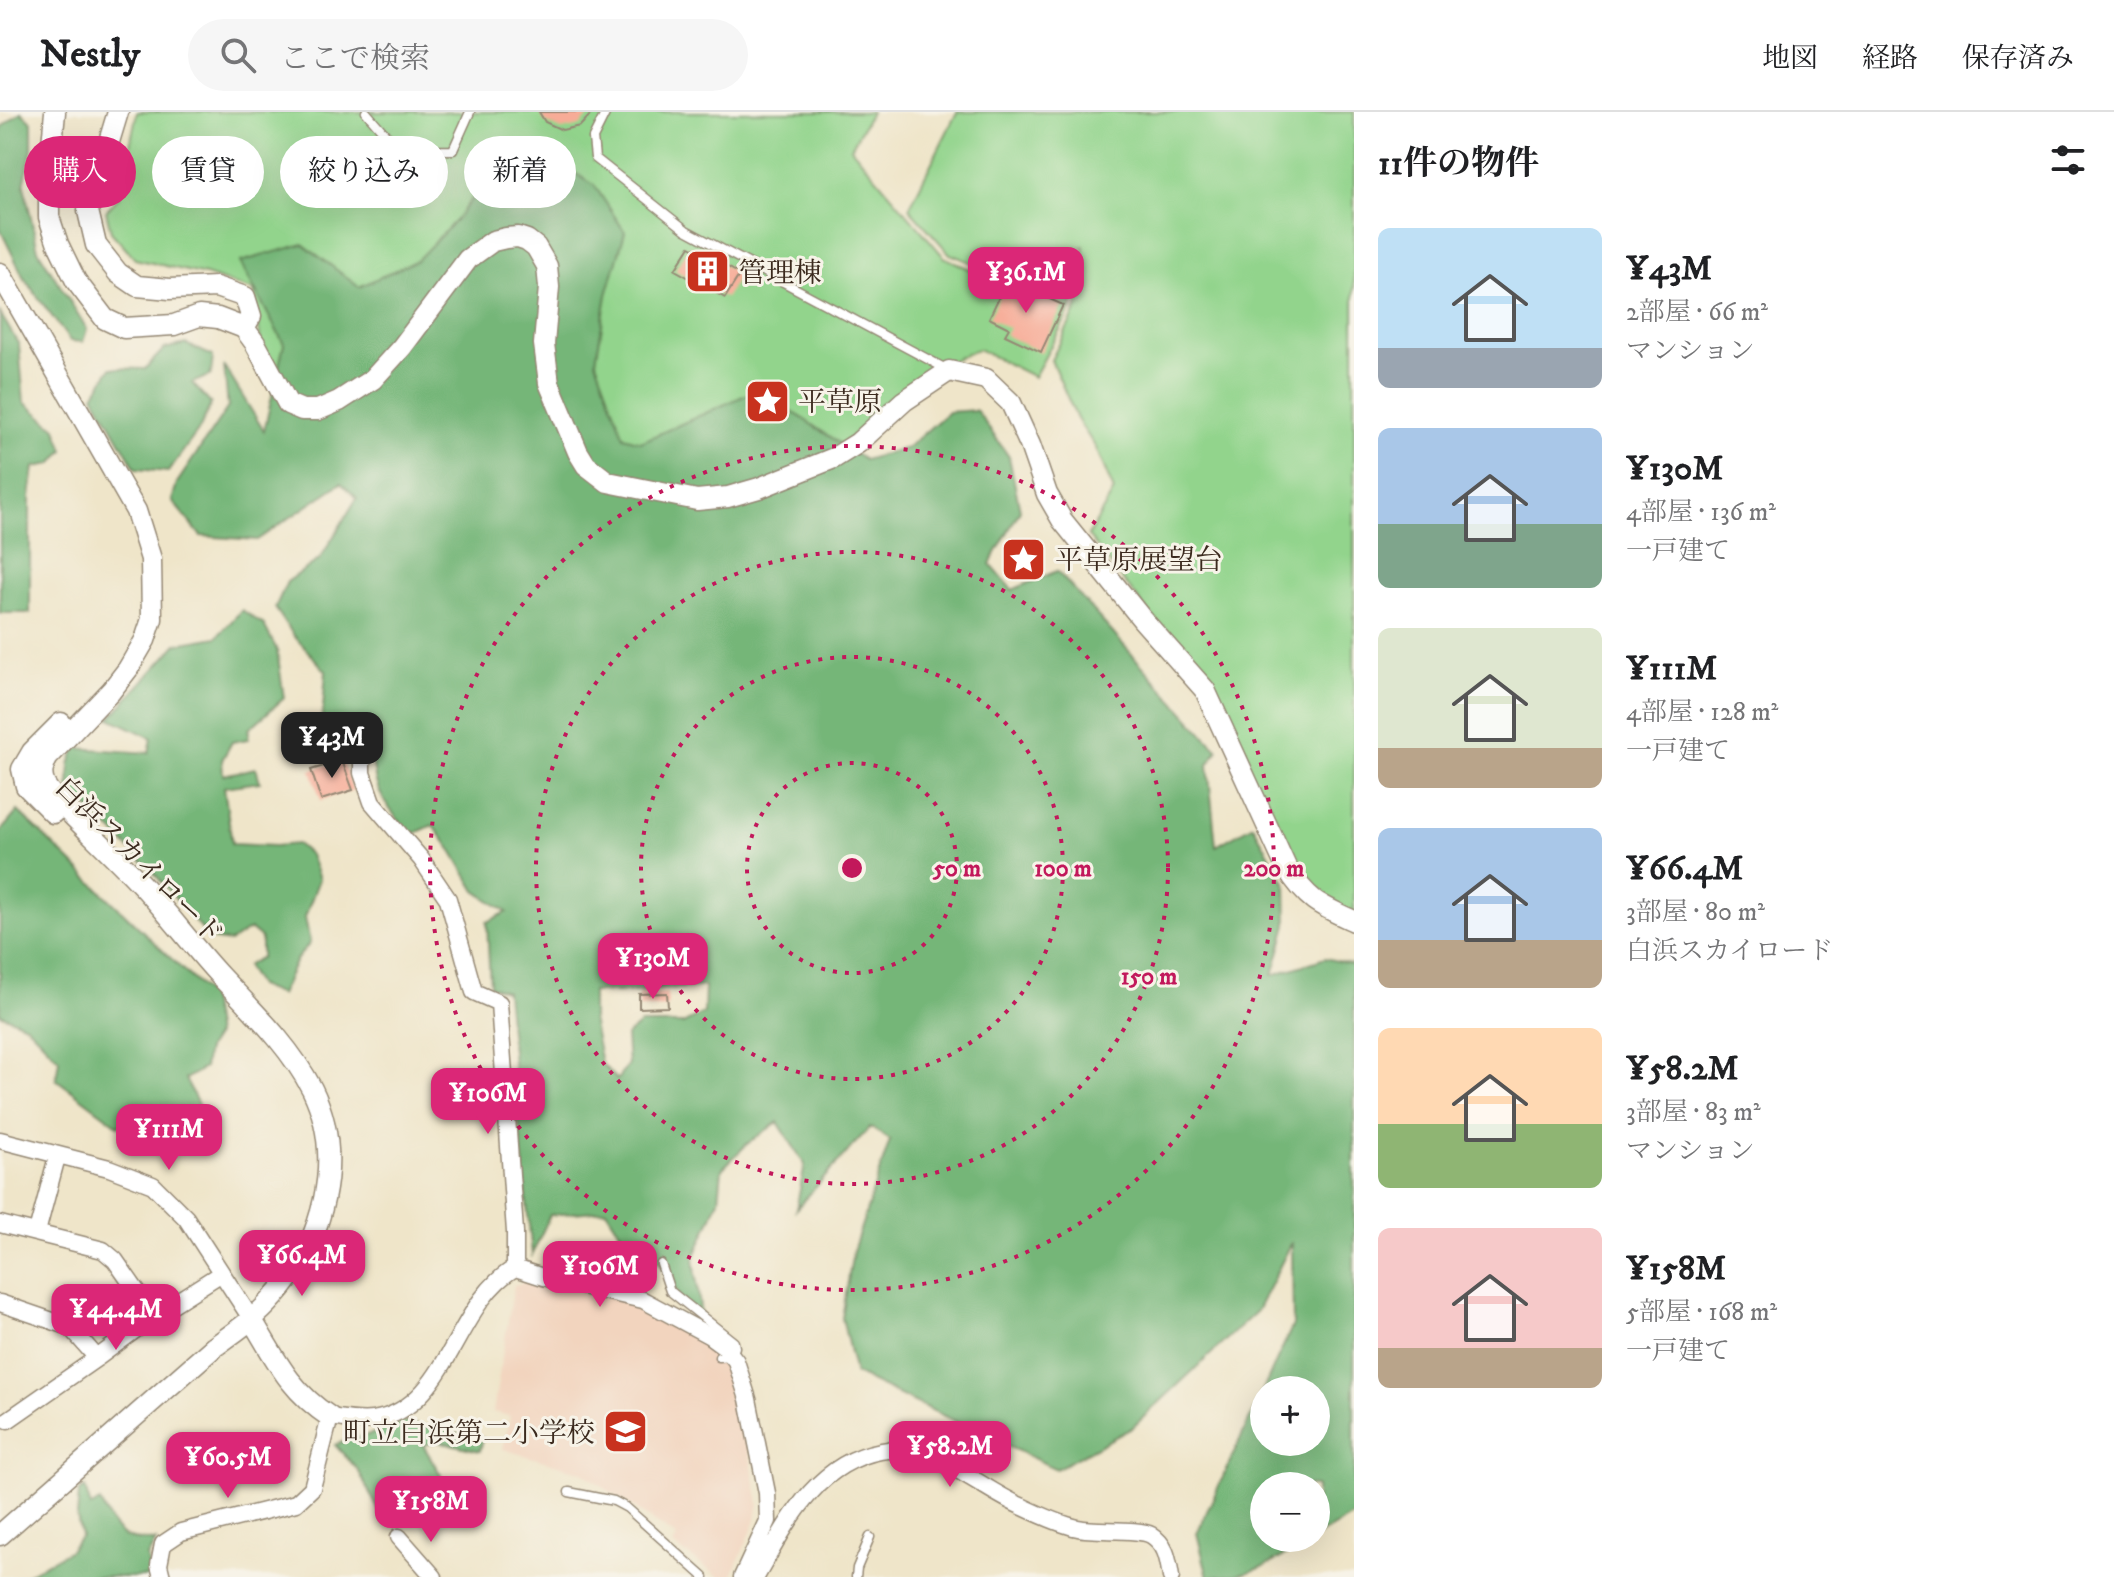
<!DOCTYPE html>
<html lang="ja">
<head>
<meta charset="utf-8">
<style>
	:root { --surface:#fff; --page:#f6f6f6; --text:#202124; --muted:#757577; --line:#e0e0e0; --accent:#db2777 }
	body { margin:0; font-family:"IM FELL DW Pica","Noto Serif JP",serif; background:var(--page); color:var(--text); height:100vh; display:flex; flex-direction:column; font-size:30px; white-space:nowrap }
	* { box-sizing:border-box; margin:0 }
	p { font-size:26px; color:var(--muted) }
	.icon { flex:none; width:44px; height:44px; fill:none; stroke:currentColor; stroke-width:2; stroke-linecap:round; stroke-linejoin:round }
	.map { position:relative; flex:1; overflow:hidden }
	.panel { display:flex; flex-direction:column; background:var(--surface); width:760px }
	.panel>* { flex:none }
	.banner { position:absolute; left:24px; top:24px; width:760px; height:72px; display:flex; gap:16px }
	.tools { position:absolute; left:1250px; top:1264px; display:grid; gap:16px }
	.tools a { display:grid; place-items:center; width:80px; height:80px; border-radius:50%; background:var(--surface); box-shadow:0 8px 32px #0002; font-size:40px }
	.price { position:absolute; translate:-50% -68px; padding:0 18px; border-radius:16px; background:var(--accent); color:#fff; font-size:26px; line-height:52px; filter:drop-shadow(0 2px 4px #0008) }
	.price::after { content:''; position:absolute; left:50%; top:48px; width:24px; height:18px; margin-left:-12px; background:inherit; clip-path:polygon(0 0,100% 0,50% 100%) }
	.price.on { background:#222; color:#fff }
	ul { padding:0; list-style:none }
	li { display:flex; align-items:center; gap:24px; height:200px; padding:0 24px }
	li span { display:grid; place-items:center; flex:none; width:224px; height:160px; border-radius:12px; color:#555 }
	li>.icon { margin-inline-start:auto }
	span .icon { width:96px; height:96px; fill:#fffc; stroke-width:1 }
	li b { font-size:34px }
	h2 { display:flex; justify-content:space-between; align-items:center; height:96px; padding:0 24px; font-size:34px }
	.tag { padding:0 28px; border-radius:36px; background:var(--surface); box-shadow:0 8px 32px #0002; font-size:28px; line-height:72px }
	.tag.on { background:var(--accent); color:#fff }
	header { display:flex; align-items:center; gap:48px; box-sizing:border-box; height:112px; padding:0 40px; background:var(--surface); border-bottom:2px solid var(--line) }
	header strong { font-size:38px }
	nav { display:flex; gap:44px; margin-inline-start:auto; font-size:28px }
	.search { width:560px; height:72px; background:var(--page); display:flex; align-items:center; gap:20px; box-sizing:border-box; padding:0 28px; border-radius:44px; color:var(--muted); font-size:30px }
	main { display:flex; flex:1; min-height:0 }
	.map>svg:first-child { display:block }
</style>
</head>
<body>
<header>
<strong>Nestly</strong>
<div class="search"><svg class="icon" aria-label="search" viewBox="0 0 24 24"><circle cx="10" cy="10" r="6"/><path d="M15 15l6 6"/></svg>ここで検索</div>
<nav><a>地図</a><a>経路</a><a>保存済み</a></nav>
</header>
<main>
<div class="map">
<svg width="1354" height="1465" viewBox="0 0 1354 1465">
	<rect width="100%" height="100%" fill="#f7f3e8"/>
	<filter id="ink" filterUnits="userSpaceOnUse"><feTurbulence type="fractalNoise" baseFrequency=".0125" numOctaves="2"/><feDisplacementMap in="SourceGraphic" scale="16" xChannelSelector="R" yChannelSelector="G"/><feConvolveMatrix kernelMatrix="1 2 1 2 8 2 1 2 1" color-interpolation-filters="sRGB"/></filter>
	<filter id="wash" filterUnits="userSpaceOnUse"><feTurbulence type="fractalNoise" baseFrequency=".006" numOctaves="4" result="noise"/><feDisplacementMap in="SourceGraphic" scale="32" xChannelSelector="R" yChannelSelector="G"/><feGaussianBlur stdDeviation="1.8" result="paint"/><feColorMatrix in="noise" values="0 0 0 0 0 0 0 0 0 0 0 0 0 0 0 0 0 1.4 0 .05"/><feComposite in="paint" operator="in"/></filter>
	<g filter="url(#wash)">
		<rect width="100%" height="100%" fill="#efe5c9"/>
		<path fill="#f2d4be" d="M530 1169 633 1190 704 1226 728 1257 737 1278 759 1391 755 1411 731 1465H720L708 1457 673 1433 677 1425 582 1360 503 1337 510 1304 493 1300 514 1173Z"/>
		<path fill="#92d48c" stroke="#667f55" stroke-width="2" d="M137 0H871L851 36 944 145 980 162 1028 164 1079 140 1072 195 1034 265 978 237 924 260 838 336 750 373 327 287 263 247 254 179 205 163 135 147 111 120 106 99 119 85Z
			M957 0H1354V803L1322 786 1295 755 1204 570 1088 424 1114 379 1096 336 1077 307 1051 248 1078 195 1084 134 1032 155H983L950 142 909 96Z"/>
		<path fill="#75b678" stroke="#58704b" stroke-width="2" fill-rule="evenodd" d="M21 0 32 10V37L24 73 38 138 87 217 83 230 70 229 24 166 0 117V23L3 14Z
			M529 33 594 73 625 120 607 183 596 249 624 325 641 330 759 277 864 348 907 336 948 300 976 298 1009 345 1020 398 990 452 1012 478 1057 459 1218 638 1208 653 1216 734 1253 713 1286 772 1287 813 1273 863 1325 846 1354 853V1403L1316 1425V1374H1264V1426H1315C1275 1449 1257 1465 1208 1465L1197 1421 1293 1213 1292 1130 1257 1199 1132 1316 1056 1357 855 1262 842 1206 853 1139 890 1028 870 1015 796 1097 805 1053 778 1010 747 1032 722 1057 719 1088 694 1146 701 1204 682 1190 661 1152 620 1120 606 1098 550 1103 532 1143 506 879 490 874 487 810 507 800 476 779 453 740 433 713 411 723C382 688 374 682 371 634L354 618 322 609 326 559 294 524 275 496 287 470 320 447 357 386 341 371 257 428 201 424 172 389 177 371 228 295 224 254 264 319 284 232 240 150 303 132 359 175 417 148 456 108 502 47ZM705 874 704 901 683 912H640L626 924 628 952 617 968 601 951 592 907V880H631ZM1264 1278H1316V1330H1264Z
			M0 201 19 233 24 290 56 316 64 338 52 352 34 355 30 385V501H0Z
			M186 232 213 244 211 263 192 271 211 292 200 316 168 360 136 357 94 283 111 256 145 257 164 237Z
			M242 498 264 513 277 538 284 586 249 617 248 627 232 630 222 648 223 663 256 656 260 670 224 675 232 732 275 734 297 732 310 743 319 767 305 805 310 831 296 848 280 883 258 874 246 854 261 845V826L250 817 230 830 210 827 153 760 69 676 70 652 76 636 149 641 152 626 110 606 177 532 217 525Z
			M18 699 210 884 216 923 207 937 204 956 185 967 209 1014 197 1024 171 1017 160 1022 135 998 119 1014 56 967 59 947 26 913 0 902V720Z
			M403 1310 483 1326 480 1339 438 1329 423 1333 441 1363 432 1395 403 1399H379L358 1358 335 1333C357 1322 382 1323 403 1310Z
			M85 1376 91 1395 100 1390C118 1423 117 1428 156 1429L147 1445 151 1465H23L70 1438 81 1424 77 1405 79 1380Z"/>
		<g id="blocks">
			<path fill="#f7ac97" d="M539 0H593L580 14 562 18 545 10Z
				M690 134 740 162 725 186 675 158Z
				M1007 168 1063 193 1041 240 1005 223 1009 216 989 206Z
				M337 650 343 651 353 678 321 688 311 658Z
				M667 881 668 895 639 896V882Z"/>
		</g>
	</g>
	<g filter="url(#ink)">
		<use href="#blocks" fill-opacity="0" stroke="#958874" stroke-width="2"/>
		<g fill="none" stroke-linecap="round" stroke-linejoin="round">
			<defs>
				<path id="service" d="M366 0 400 39 453 38 470 0
					M606 0 593 26 595 46 686 118 948 258
					M312 641 328 635 341 640
					M661 1152 670 1179 734 1230 735 1235 732 1244 719 1245
					M569 1380 614 1389 627 1396 704 1465
					M856 1465 857 1456 870 1425"/>
				<path id="minor" d="M341 640 358 637 362 646V661L372 690 421 747 448 787 474 880 499 891 515 1120V1156
					M0 1028 109 1056 153 1073 186 1106 252 1208
					M0 1112 103 1138 115 1148 154 1204
					M37 1120 57 1045
					M0 1191 70 1215 97 1246 8 1308
					M97 1246 154 1204 220 1162
					M399 1425 434 1465
					M162 1465 159 1453 163 1432 181 1420 296 1391 312 1376 330 1305C344 1307 359 1310 373 1308 449 1297 454 1191 515 1156L543 1165 643 1188 710 1224 725 1235 736 1249 748 1287 767 1381 768 1409 742 1465
					M756 1465C786 1413 815 1351 881 1339 932 1329 977 1375 1021 1394 1038 1402 1059 1412 1078 1416 1095 1420 1139 1416 1151 1423 1167 1433 1168 1448 1171 1465"/>
				<path id="tertiary" d="M55 0 49 66V105L58 132 76 169 105 207 124 216 174 213 199 204 218 206 244 216 255 231 288 292 302 298H318L339 289 373 267 402 235 468 147 493 129 506 126 518 125 527 128 536 135 547 154 549 175 544 232 549 271 578 340 586 353 608 370 697 388 728 385 759 376 834 346 858 331 904 289 949 259 986 267 1011 291 1030 333 1047 382 1062 408 1142 507 1205 578 1286 755C1308 789 1319 793 1354 809
					M118 0 88 99 96 133 118 161 137 174 170 177 216 175 245 185 251 204 244 216
					M0 161 136 399 151 447 152 507 145 528 128 557 111 579 48 645C42 654 40 663 45 673 52 685 64 695 73 704 95 726 117 747 138 769 167 799 192 834 221 865 254 900 289 933 312 977 346 1046 323 1131 274 1185 257 1205 235 1220 214 1235L0 1423
					M53 701 26 674 22 657 32 640 61 611
					M252 1208C276 1248 290 1279 330 1305"/>
			</defs>
			<use href="#service" stroke="#958874" stroke-width="11"/>
			<use href="#minor" stroke="#958874" stroke-width="19"/>
			<use href="#tertiary" stroke="#958874" stroke-width="23"/>
			<use href="#service" stroke="#fff" stroke-width="8"/>
			<use href="#minor" stroke="#fff" stroke-width="16"/>
			<use href="#tertiary" stroke="#fff" stroke-width="20"/>
		</g>
	</g>
	<g fill="none" stroke="#c2185b" stroke-width="4" stroke-dasharray="4 8">
		<circle cx="852" cy="756" r="105"/>
		<circle cx="852" cy="756" r="211"/>
		<circle cx="852" cy="756" r="316"/>
		<circle cx="852" cy="756" r="422"/>
	</g>
	<defs>
		<symbol id="building-square" viewBox="-11 -11 22 22"><rect x="-9" y="-9" width="18" height="18" rx="4" fill="#c8321e" stroke="#f7f3e8"/><path d="M-4-6H4V6H1V3H-1V6H-4ZM-2.5-4.3h1.7v1.8h-1.7ZM.8-4.3h1.7v1.8H.8ZM-2.5-1h1.7V.8h-1.7ZM.8-1h1.7V.8H.8Z" fill="#fff"/></symbol>
		<symbol id="sight-square" viewBox="-11 -11 22 22"><rect x="-9" y="-9" width="18" height="18" rx="4" fill="#c8321e" stroke="#f7f3e8"/><path d="M0-6L1.8-2.2L6-1.7L2.9 1.2L3.7 5.4L0 3.3L-3.7 5.4L-2.9 1.2L-6-1.7L-1.8-2.2Z" fill="#fff"/></symbol>
		<symbol id="school-square" viewBox="-11 -11 22 22"><rect x="-9" y="-9" width="18" height="18" rx="4" fill="#c8321e" stroke="#f7f3e8"/><path d="M0-5L7-2L0 1L-7-2ZM-4 1L0 2.5L4 1V4Q0 6-4 4Z" fill="#fff"/></symbol>
	</defs>
	<g fill-rule="evenodd">
		<use href="#building-square" x="682" y="134" width="51" height="51"/>
		<use href="#sight-square" x="742" y="264" width="51" height="51"/>
		<use href="#sight-square" x="998" y="422" width="51" height="51"/>
		<use href="#school-square" x="600" y="1294" width="51" height="51"/>
	</g>
	<g text-anchor="middle" stroke-width="6" stroke-linejoin="round" paint-order="stroke">
		<g font-size="28" fill="#3b2a1e" stroke="#f7f3e8" text-anchor="start">
			<text x="738" y="170">管理棟</text>
			<text x="798" y="299">平草原</text>
			<text x="1055" y="457">平草原展望台</text>
			<text x="595" y="1330" text-anchor="end">町立白浜第二小学校</text>
		</g>
		<g font-size="28" fill="#3b2a1e" stroke="#f7f3e8">
			<text transform="translate(140 748) rotate(45)" y="10">白浜スカイロード</text>
		</g>
	</g>
	<circle cx="852" cy="756" r="12" fill="#c2185b" stroke="#f7f3e8" stroke-width="4"/>
	<g font-size="24" text-anchor="middle" font-weight="bold" fill="#c2185b" stroke="#f7f3e8" stroke-width="6" stroke-linejoin="round" paint-order="stroke">
		<text x="957" y="764">50 m</text>
		<text x="1063" y="764">100 m</text>
		<text x="1274" y="764">200 m</text>
		<text x="1149" y="872">150 m</text>
	</g>
</svg>
<div class="tools">
<a>+</a>
<a>−</a>
</div>
<b class="price" style="left:1026px;top:203px">¥36.1M</b>
<b class="price on" style="left:332px;top:668px">¥43M</b>
<b class="price" style="left:653px;top:889px">¥130M</b>
<b class="price" style="left:488px;top:1024px">¥106M</b>
<b class="price" style="left:169px;top:1060px">¥111M</b>
<b class="price" style="left:302px;top:1186px">¥66.4M</b>
<b class="price" style="left:600px;top:1197px">¥106M</b>
<b class="price" style="left:116px;top:1240px">¥44.4M</b>
<b class="price" style="left:950px;top:1377px">¥58.2M</b>
<b class="price" style="left:228px;top:1388px">¥60.5M</b>
<b class="price" style="left:431px;top:1432px">¥158M</b>
<div class="banner">
<a class="tag on">購入</a>
<a class="tag">賃貸</a>
<a class="tag">絞り込み</a>
<a class="tag">新着</a>
</div>
</div>
<section class="panel">
<h2>11件の物件<svg class="icon" aria-label="filters" viewBox="0 0 24 24"><path d="M4 7h16M4 17h16"/><circle cx="9" cy="7" r="2"/><circle cx="15" cy="17" r="2"/></svg></h2>
<ul>
<li><span style="background:linear-gradient(#bfe0f5 75%,#9aa5b1 0)"><svg class="icon" aria-label="home" viewBox="0 0 24 24"><path d="M3 11l9-7 9 7M6 9v11h12V9"/></svg></span><div><b>¥43M</b><p>2部屋 · 66 m²</p><p>マンション</p></div></li>
<li><span style="background:linear-gradient(#a9c7e8 60%,#7fa58c 0)"><svg class="icon" aria-label="home" viewBox="0 0 24 24"><path d="M3 11l9-7 9 7M6 9v11h12V9"/></svg></span><div><b>¥130M</b><p>4部屋 · 136 m²</p><p>一戸建て</p></div></li>
<li><span style="background:linear-gradient(#dfe7d0 75%,#b9a48a 0)"><svg class="icon" aria-label="home" viewBox="0 0 24 24"><path d="M3 11l9-7 9 7M6 9v11h12V9"/></svg></span><div><b>¥111M</b><p>4部屋 · 128 m²</p><p>一戸建て</p></div></li>
<li><span style="background:linear-gradient(#a9c7e8 70%,#b9a48a 0)"><svg class="icon" aria-label="home" viewBox="0 0 24 24"><path d="M3 11l9-7 9 7M6 9v11h12V9"/></svg></span><div><b>¥66.4M</b><p>3部屋 · 80 m²</p><p>白浜スカイロード</p></div></li>
<li><span style="background:linear-gradient(#ffd9b3 60%,#8fb573 0)"><svg class="icon" aria-label="home" viewBox="0 0 24 24"><path d="M3 11l9-7 9 7M6 9v11h12V9"/></svg></span><div><b>¥58.2M</b><p>3部屋 · 83 m²</p><p>マンション</p></div></li>
<li><span style="background:linear-gradient(#f6c9c9 75%,#b9a48a 0)"><svg class="icon" aria-label="home" viewBox="0 0 24 24"><path d="M3 11l9-7 9 7M6 9v11h12V9"/></svg></span><div><b>¥158M</b><p>5部屋 · 168 m²</p><p>一戸建て</p></div></li>
</ul>
</section>
</main>
</body>
</html>
